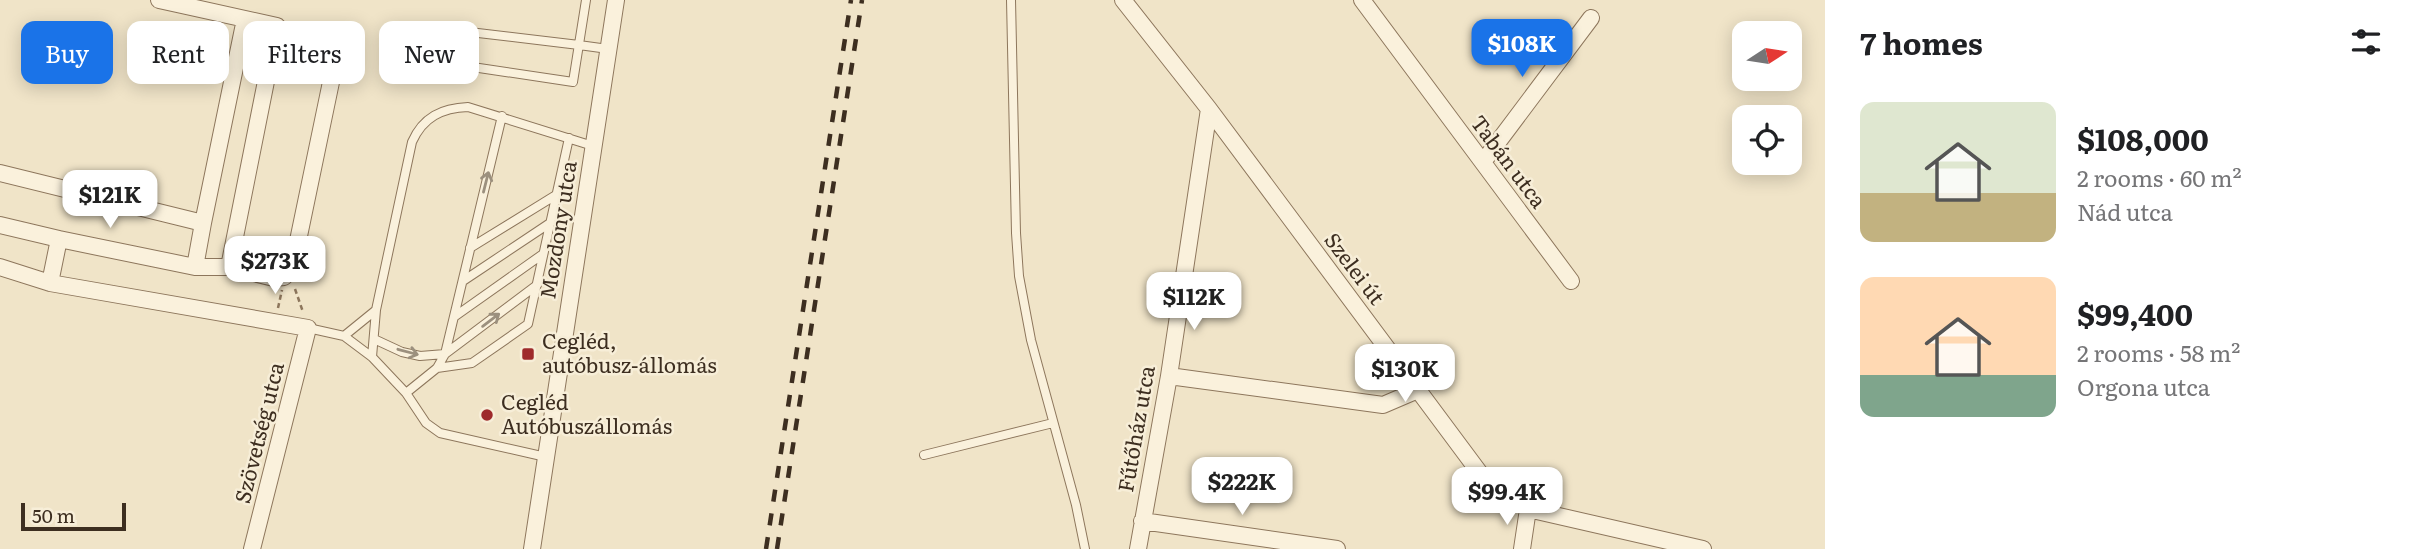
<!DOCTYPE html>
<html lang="en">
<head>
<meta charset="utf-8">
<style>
	:root { --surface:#fff; --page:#f6f6f6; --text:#202124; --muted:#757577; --accent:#1a73e8 }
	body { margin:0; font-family:Literata,serif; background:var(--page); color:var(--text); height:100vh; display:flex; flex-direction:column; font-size:26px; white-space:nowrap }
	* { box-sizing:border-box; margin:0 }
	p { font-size:23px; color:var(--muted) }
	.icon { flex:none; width:38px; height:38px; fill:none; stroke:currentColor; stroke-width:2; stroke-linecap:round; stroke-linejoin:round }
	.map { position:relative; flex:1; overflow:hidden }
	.sheet { display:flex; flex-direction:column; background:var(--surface); width:595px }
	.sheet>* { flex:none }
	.banner { position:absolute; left:21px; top:21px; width:665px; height:63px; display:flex; gap:14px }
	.needle { width:46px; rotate:78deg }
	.controls { position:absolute; left:1732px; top:21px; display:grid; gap:14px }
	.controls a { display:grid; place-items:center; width:70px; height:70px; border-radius:14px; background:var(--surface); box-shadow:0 4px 18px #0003; font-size:35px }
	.scale { position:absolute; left:21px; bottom:18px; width:105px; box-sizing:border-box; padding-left:7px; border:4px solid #3d2e20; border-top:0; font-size:19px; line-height:24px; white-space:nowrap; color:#3d2e20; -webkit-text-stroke:5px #f7eed8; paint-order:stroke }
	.price { position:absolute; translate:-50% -60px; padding:0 16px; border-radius:14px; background:#fff; color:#222; font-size:23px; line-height:46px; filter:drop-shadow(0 2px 4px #0008) }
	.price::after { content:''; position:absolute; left:50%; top:42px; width:21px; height:16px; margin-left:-10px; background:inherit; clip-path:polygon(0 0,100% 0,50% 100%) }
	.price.on { background:var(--accent); color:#fff }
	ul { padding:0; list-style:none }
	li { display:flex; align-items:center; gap:21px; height:175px; padding:0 35px }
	li span { display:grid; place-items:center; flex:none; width:196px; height:140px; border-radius:14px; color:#555 }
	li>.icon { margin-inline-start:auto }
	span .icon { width:84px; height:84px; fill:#fffc; stroke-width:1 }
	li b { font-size:30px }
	h2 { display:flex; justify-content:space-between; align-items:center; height:84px; padding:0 35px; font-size:30px }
	.tag { padding:0 24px; border-radius:14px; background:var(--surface); box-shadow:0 4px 18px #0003; font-size:24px; line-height:63px }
	.tag.on { background:var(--accent); color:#fff }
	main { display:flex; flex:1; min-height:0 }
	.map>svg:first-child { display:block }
</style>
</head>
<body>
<main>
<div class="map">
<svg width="1825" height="549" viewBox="0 0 1825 549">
	<rect width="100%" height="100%" fill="#f0e4c8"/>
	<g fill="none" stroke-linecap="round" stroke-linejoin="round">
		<defs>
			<path id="service" d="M586 0 573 82 439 62 444 29 579 45 608 49
				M1011 0 1016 233 1019 276 1031 340 1076 505 1085 549
				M470 248 556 195
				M463 281 550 223
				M454 317 543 254
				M308 328 344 336 372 357 406 393 426 423 440 433 546 457
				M344 336 376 310 412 142C423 117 442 108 468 107L593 146
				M374 339 402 352 420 356 445 354 537 285
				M372 357 376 310
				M437 368 472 363 528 324 569 138
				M406 393 437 368 445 354 502 116
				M924 455 1053 423"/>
			<path id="minor" d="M159 0 277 26 229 267
				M1123 0 1209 109 1485 480 1528 509 1703 549
				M1362 0 1571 281
				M1483 162 1591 18
				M0 173 203 223 245 19
				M0 225 59 239
				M0 267 50 283 308 328 252 549
				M195 267 203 223
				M50 283 59 239 195 267H229L274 278 284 277 289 272 294 260 331 82 329 72 325 66 272 53
				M1169 376 1383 405 1418 390
				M1142 521 1337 549
				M532 549 616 0
				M1138 549 1169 376 1209 109
				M1522 549 1528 509"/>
		</defs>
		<use href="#service" stroke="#8d765c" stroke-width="10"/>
		<use href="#minor" stroke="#8d765c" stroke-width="18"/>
		<path stroke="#8d765c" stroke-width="2.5" stroke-dasharray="5 3.5" stroke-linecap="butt" d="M295 289 303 312
			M278 308 282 290"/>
		<use href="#service" stroke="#faf1dc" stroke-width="8"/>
		<use href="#minor" stroke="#faf1dc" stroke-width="16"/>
		<path stroke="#3d2e20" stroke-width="4.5" stroke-dasharray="12 12" stroke-linecap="butt" d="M766 549 851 0
			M777 549 862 0"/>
	</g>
	<defs><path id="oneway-shaft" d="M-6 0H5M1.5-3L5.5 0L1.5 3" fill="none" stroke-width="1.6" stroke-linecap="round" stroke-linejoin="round" transform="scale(1.75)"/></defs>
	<g stroke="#9c907e">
		<use href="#oneway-shaft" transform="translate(486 182) rotate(-76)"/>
		<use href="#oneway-shaft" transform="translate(491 320) rotate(-37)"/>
		<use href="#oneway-shaft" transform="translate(408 352) rotate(15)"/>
	</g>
	<g fill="#9e2a2b" stroke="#f7eed8" stroke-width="2.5">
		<rect x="521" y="347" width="14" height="14" rx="3.5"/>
		<circle cx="487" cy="415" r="7"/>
	</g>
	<g text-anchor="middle" stroke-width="5" stroke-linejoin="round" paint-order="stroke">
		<g font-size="21" fill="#3d2e20" stroke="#f7eed8">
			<text transform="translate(1508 162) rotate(53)" y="7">Tabán utca</text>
			<text transform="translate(559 230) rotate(-81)" y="7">Mozdony utca</text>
			<text transform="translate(1354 269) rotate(53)" y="7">Szelei út</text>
			<text transform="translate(1137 429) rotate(-80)" y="7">Fűtőház utca</text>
			<text transform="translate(260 433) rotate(-76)" y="7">Szövetség utca</text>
		</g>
		<g font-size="21" fill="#3d2e20" stroke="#f7eed8" text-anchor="start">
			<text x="542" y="349">Cegléd,<tspan x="542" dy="24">autóbusz-állomás</tspan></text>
			<text x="501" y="410">Cegléd<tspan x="501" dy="24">Autóbuszállomás</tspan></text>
		</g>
	</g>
</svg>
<div class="controls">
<a><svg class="needle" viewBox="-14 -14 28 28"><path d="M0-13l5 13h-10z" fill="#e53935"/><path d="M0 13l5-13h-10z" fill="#757577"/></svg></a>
<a><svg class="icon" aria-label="locate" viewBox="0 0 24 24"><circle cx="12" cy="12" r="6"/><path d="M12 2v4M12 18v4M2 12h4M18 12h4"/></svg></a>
</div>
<div class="scale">50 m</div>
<b class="price on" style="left:1522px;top:79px">$108K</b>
<b class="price" style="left:110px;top:230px">$121K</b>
<b class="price" style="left:275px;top:296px">$273K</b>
<b class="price" style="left:1194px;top:332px">$112K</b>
<b class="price" style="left:1405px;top:404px">$130K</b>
<b class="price" style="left:1242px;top:517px">$222K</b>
<b class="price" style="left:1507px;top:527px">$99.4K</b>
<div class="banner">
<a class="tag on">Buy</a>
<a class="tag">Rent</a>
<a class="tag">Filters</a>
<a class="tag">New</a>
</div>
</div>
<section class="sheet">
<h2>7 homes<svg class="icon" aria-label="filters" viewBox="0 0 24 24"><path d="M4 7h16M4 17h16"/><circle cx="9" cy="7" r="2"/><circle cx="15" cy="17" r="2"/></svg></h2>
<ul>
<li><span style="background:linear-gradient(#dfe7d0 65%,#c2b280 0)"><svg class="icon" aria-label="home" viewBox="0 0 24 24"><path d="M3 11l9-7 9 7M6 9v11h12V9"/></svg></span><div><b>$108,000</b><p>2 rooms · 60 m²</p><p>Nád utca</p></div></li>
<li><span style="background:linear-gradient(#ffd9b3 70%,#7fa58c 0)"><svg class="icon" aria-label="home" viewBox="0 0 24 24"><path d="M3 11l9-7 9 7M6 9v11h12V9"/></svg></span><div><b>$99,400</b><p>2 rooms · 58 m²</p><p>Orgona utca</p></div></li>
</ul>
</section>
</main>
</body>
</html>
